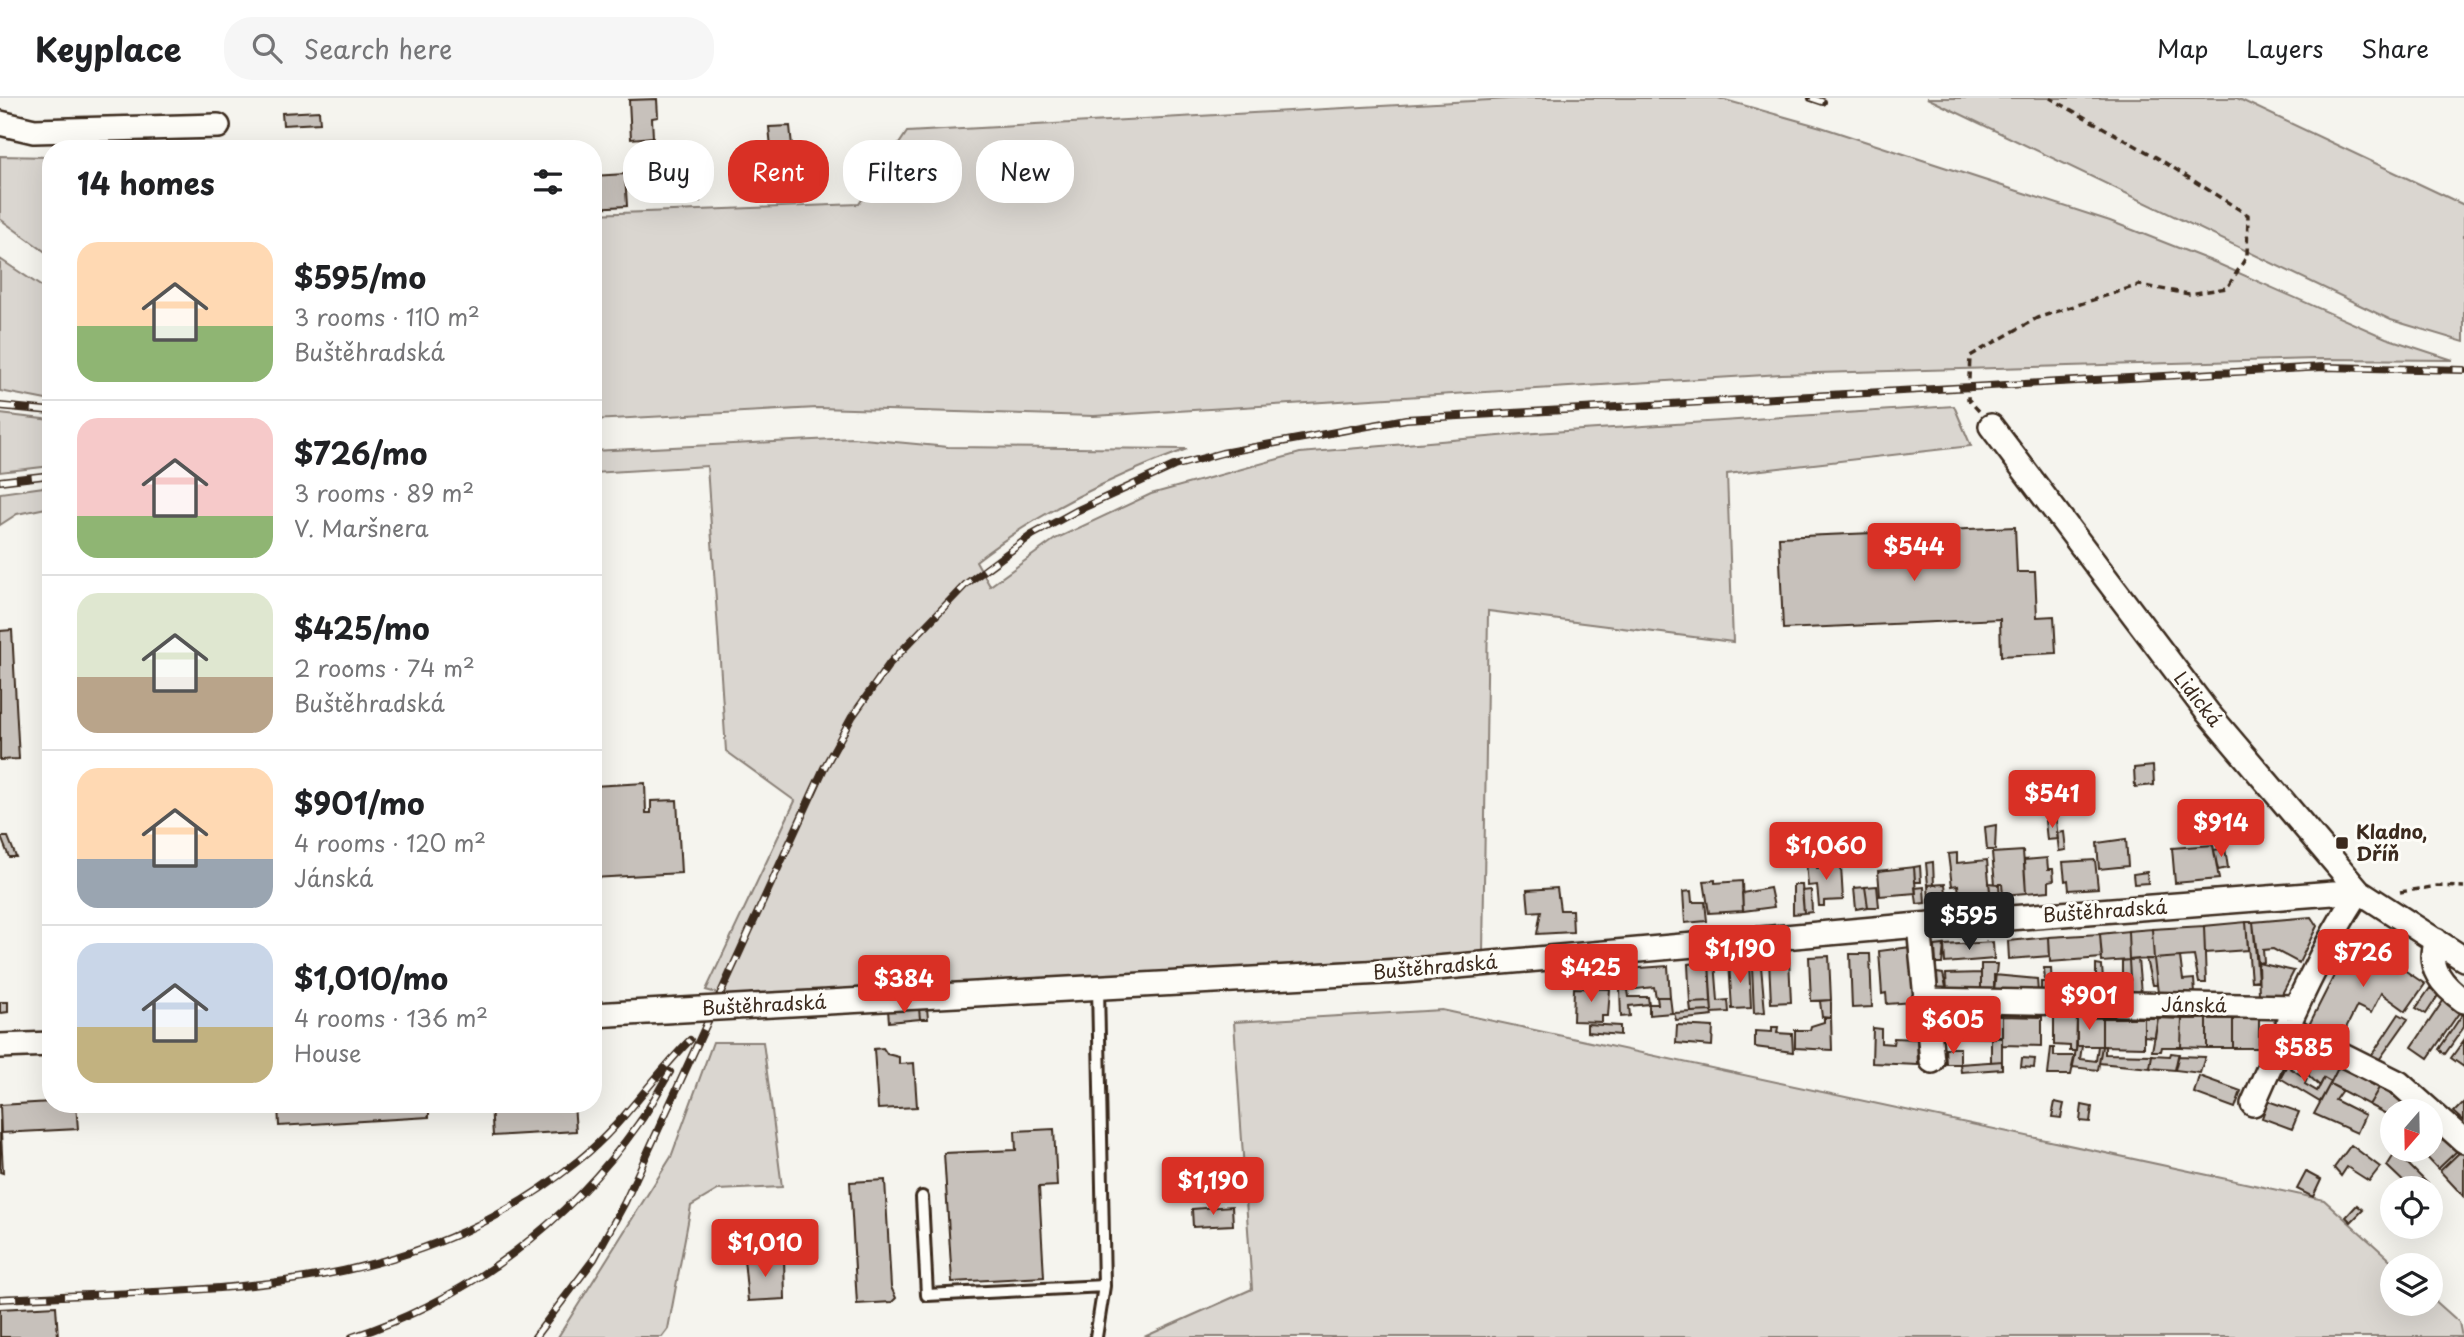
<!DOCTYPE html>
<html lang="en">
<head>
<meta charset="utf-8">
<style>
	:root { --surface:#fff; --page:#f6f6f6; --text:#202124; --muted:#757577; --line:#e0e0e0; --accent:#d93025 }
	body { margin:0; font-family:"Playpen Sans",sans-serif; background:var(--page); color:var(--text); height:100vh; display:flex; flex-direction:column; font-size:26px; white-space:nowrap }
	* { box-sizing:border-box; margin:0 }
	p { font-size:23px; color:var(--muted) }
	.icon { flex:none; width:38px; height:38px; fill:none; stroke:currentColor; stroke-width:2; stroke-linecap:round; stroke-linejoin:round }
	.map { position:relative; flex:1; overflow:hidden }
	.side { position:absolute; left:42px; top:42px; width:560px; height:973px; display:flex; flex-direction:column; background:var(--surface); border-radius:28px; box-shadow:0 7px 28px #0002 }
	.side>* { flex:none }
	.banner { position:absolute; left:623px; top:42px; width:665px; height:63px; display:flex; gap:14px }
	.needle { width:46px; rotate:200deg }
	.tools { position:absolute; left:2380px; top:1001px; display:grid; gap:14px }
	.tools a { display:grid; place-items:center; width:63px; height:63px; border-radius:50%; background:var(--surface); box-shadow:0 7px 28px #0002; font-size:35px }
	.price { position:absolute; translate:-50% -60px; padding:0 16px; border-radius:7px; background:var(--accent); color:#fff; font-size:23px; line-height:46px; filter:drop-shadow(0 2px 4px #0008) }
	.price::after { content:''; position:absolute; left:50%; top:42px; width:21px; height:16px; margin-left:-10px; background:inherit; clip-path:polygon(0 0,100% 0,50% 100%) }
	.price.selected { background:#222; color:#fff }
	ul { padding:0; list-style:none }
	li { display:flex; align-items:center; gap:21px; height:175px; padding:0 35px }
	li+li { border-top:2px solid var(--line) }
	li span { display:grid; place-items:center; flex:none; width:196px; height:140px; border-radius:21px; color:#555 }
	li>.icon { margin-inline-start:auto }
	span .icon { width:84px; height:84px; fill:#fffc; stroke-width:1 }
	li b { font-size:30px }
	h2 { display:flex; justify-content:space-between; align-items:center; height:84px; padding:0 35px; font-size:30px }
	.chip { padding:0 24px; border-radius:28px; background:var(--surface); box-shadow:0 7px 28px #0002; font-size:24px; line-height:63px }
	.chip.selected { background:var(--accent); color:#fff }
	header { display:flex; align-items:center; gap:42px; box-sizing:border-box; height:98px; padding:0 35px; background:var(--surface); border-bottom:2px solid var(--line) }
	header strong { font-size:33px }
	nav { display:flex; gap:38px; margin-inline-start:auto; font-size:24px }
	.search { width:490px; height:63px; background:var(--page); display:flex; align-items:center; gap:18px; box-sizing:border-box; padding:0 24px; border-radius:28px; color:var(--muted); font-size:26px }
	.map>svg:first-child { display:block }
</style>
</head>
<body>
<header>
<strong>Keyplace</strong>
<div class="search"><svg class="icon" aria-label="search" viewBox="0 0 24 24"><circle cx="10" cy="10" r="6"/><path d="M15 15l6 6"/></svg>Search here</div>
<nav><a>Map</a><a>Layers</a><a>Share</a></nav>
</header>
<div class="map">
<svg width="2464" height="1239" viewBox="0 0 2464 1239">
	<rect width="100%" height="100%" fill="#f5f4ee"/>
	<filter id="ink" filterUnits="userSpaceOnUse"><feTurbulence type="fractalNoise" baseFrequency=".0143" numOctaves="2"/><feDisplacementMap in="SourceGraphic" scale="14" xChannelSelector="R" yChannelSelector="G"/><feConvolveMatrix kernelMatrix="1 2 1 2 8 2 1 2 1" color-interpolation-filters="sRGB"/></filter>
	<g filter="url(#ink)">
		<path fill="#dad6d0" stroke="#8a8077" stroke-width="2" d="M1527 0H1718L1821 29 2110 123 2214 164 2386 240 2453 262 2316 261 1781 276 1094 318 817 310 593 322V116L859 106 907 34Z
			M1927 0H2237L2464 107V244L2391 222Z
			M0 58 51 59V158L0 121Z
			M0 161 51 195V303L0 293Z
			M1954 308 1971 348 1727 376 1733 544 1488 513 1483 855 734 900 706 892 795 703 726 653 707 368 593 375V353L853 340 948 349 1187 351C1112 379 1040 413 976 463L990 488 1055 441 1151 396 1300 355 1535 335Z
			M0 316 51 322V368L0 374Z
			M51 388V409L17 416 0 427V395Z
			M1442 912 2324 1102 2396 1167H2392V1206H2431V1199L2459 1224 2462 1239H1144L1252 1191 1234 924Z
			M713 944H763L782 1089 718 1092 691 1108 668 1231 662 1239H558L671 1059Z"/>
		<path fill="#c7c1bb" stroke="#3b2a1e" stroke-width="2" d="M657 1 658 19 652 20 653 39 631 41 629 2Z
			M319 13 320 25 283 27 282 15Z
			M790 28 792 48 771 49 769 29Z
			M625 76 627 108 593 110V78Z
			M699 85 700 103 667 105 666 87Z
			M2015 429 2017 474H2035L2037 519 2054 518 2056 555 2001 558 2000 521 1783 531 1779 439Z
			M12 532 19 661 0 662V533Z
			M2153 668 2154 687 2135 689 2134 670Z
			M645 685 646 715H651V703L677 702 681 775 593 780V688Z
			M2055 708 2056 722 2048 723 2046 709Z
			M2056 722 2058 741 2047 742 2045 723Z
			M1996 727 1995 752H1987L1985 729Z
			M2064 734 2066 752 2059 753 2057 735Z
			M1 739H8L16 759H9Z
			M2126 741 2128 768 2099 771 2097 745Z
			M2213 747 2219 781 2175 785 2172 750Z
			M2225 750 2228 770 2218 772 2214 752Z
			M2023 753 2026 795 2003 797 2002 786H1995L1992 755Z
			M1957 755V765L1987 762 1990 794 1959 796 1958 787 1952 788 1948 756Z
			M2047 760 2048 771H2053L2054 782 2049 783V793L2026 795 2024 762Z
			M2095 762 2098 790 2069 792 2068 782 2065 783 2063 764Z
			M1816 763 1817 770 1841 768 1843 802 1824 803V808H1819L1817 787 1808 788 1806 764Z
			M1933 764 1934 787H1928L1926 765Z
			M1920 768 1921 784H1915L1914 769Z
			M1914 769 1916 795 1880 798 1878 773Z
			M2147 774 2148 785 2134 786 2133 776Z
			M1715 782V785L1742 783 1743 813 1709 815 1704 783Z
			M1989 785 1999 786 2000 801H1991Z
			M1945 786 1947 803 1929 805 1928 787Z
			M1793 787H1802L1804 815 1793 816Z
			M1877 788 1879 809H1868L1865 789Z
			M1865 789 1868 809 1856 811 1854 790Z
			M1924 789 1925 805 1917 806 1915 790Z
			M1557 790 1560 812H1572L1573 834 1537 836 1541 813 1529 814 1527 792Z
			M1770 790 1774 809 1743 813 1742 795Z
			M1811 792 1812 814 1804 815 1802 793Z
			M1691 793 1692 804H1705L1707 823 1685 825 1683 794Z
			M2311 819 2317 828 2299 865 2273 851 2263 852 2264 864 2258 865 2253 824Z
			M2246 824 2248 852 2205 855 2204 828Z
			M2246 824H2253L2258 882 2251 883Z
			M2204 828 2206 885H2199L2194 858 2154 861 2152 831Z
			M2152 831 2154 861 2129 862 2128 833Z
			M2128 833 2129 862 2102 864 2100 836Z
			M2100 836 2102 860 2050 864 2049 839Z
			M2049 839 2050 858 2009 861 2008 843Z
			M2352 842 2382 857 2425 886 2406 913 2381 895 2371 915 2357 908 2340 942 2309 927Z
			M1993 844 1994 861 1945 865 1944 847Z
			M1944 847 1942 866H1936L1935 848Z
			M1911 849 1914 904 1887 906 1886 895 1882 896 1879 853Z
			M1850 856H1870L1872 909 1852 910Z
			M1829 858 1831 902 1811 903 1809 859Z
			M2180 859 2183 882 2194 881 2195 896 2158 895 2154 861Z
			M1789 860 1791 904 1771 905 1769 862Z
			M2138 861 2141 896H2131L2129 862Z
			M2146 861H2154L2157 887H2152Z
			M2129 862 2130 880H2122V863Z
			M1715 863 1718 903 1728 902 1729 914 1712 915 1709 864Z
			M1749 863 1751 910 1732 911 1729 864Z
			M1709 864 1711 904 1690 905 1688 866Z
			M2258 865 2294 873 2281 898H2259Z
			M1981 866H1997L1994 893H1981Z
			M2096 867 2102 868 2104 896 2052 894 2051 881H2066L2065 887 2096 888Z
			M1668 868 1670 899H1656L1654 889 1628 892 1626 871Z
			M1752 868H1761L1765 914 1754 915Z
			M2044 870H2051L2052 894H2041V884H2045Z
			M1605 871H1617L1618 890 1607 889Z
			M1937 875 1943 876 1947 893 1938 892Z
			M1981 875V893H1947L1946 876Z
			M1994 877 2037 881 2038 894 1994 893Z
			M1574 890 1610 891 1608 918H1602V924L1573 923Z
			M2430 890 2439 896 2426 916 2416 910Z
			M1620 891 1628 892 1629 899H1648L1649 906 1629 908 1630 918 1621 919Z
			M1657 899H1670L1672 915 1649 917V906H1658Z
			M2445 900 2461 912 2428 960 2412 949Z
			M1831 902V920L1822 919 1820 903Z
			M0 904H8V914L0 915Z
			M1711 904 1712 913 1691 914 1690 905Z
			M919 910 920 921 889 924 888 912Z
			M919 910H927L928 921H920Z
			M1712 913 1713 918 1676 922 1674 915Z
			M2464 914V929L2445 956 2439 951Z
			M2399 916 2408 921 2379 962 2371 958Z
			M1951 917 2002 918V940L1951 939Z
			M2002 918 2042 919V948L2002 947Z
			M2054 919H2077L2076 953H2070V948L2054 947Z
			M2077 919 2102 920V948H2077Z
			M1824 920H1831L1832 952 1795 950V932H1810L1811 928 1824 924Z
			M2102 920H2144V949L2102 948Z
			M2144 920H2158L2155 939 2144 938Z
			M2158 920 2182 921 2181 949H2162L2161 953H2152Z
			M2182 921H2207V950L2181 949Z
			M2207 921H2233V950H2207Z
			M2233 921H2259V950H2233Z
			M1587 926 1620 928V937L1587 934Z
			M1677 927 1713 929 1712 948 1676 945Z
			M1772 929H1778L1777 935 1792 936 1793 954 1755 949V933L1772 934Z
			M1873 930 1881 931V945L1893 946 1894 940 1917 941 1918 967 1872 965Z
			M1991 939H2002V963L1991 964Z
			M2464 942V969L2451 960Z
			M2298 946 2339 968 2331 984 2324 980 2320 988 2308 977 2310 973 2290 962Z
			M2077 948H2082L2080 961 2096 963 2098 948H2102L2098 972 2072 969Z
			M2102 948H2105V956L2152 957 2150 970 2099 965Z
			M883 950 887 956 899 959V966L914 965 917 1009 878 1011 874 951Z
			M1945 950H1960V966H1946Z
			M2051 950H2054V958H2075L2071 977H2048Z
			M2171 955 2179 956 2175 972 2150 970 2152 957 2170 958Z
			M2178 958 2205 959 2200 975 2175 972Z
			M2022 960 2035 961 2034 970 2021 969Z
			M2280 961 2288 965 2280 980 2273 976Z
			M2002 963V971L1961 974 1960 966Z
			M2288 965 2292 967 2290 970 2307 981 2305 986 2317 993 2324 980 2331 984 2320 1004 2280 980Z
			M2339 968 2379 990 2369 1007 2330 986Z
			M2199 978 2241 993 2235 1010 2194 995Z
			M2330 986 2342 992 2335 1002 2365 1017 2357 1035 2314 1016Z
			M2379 990 2417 1010 2415 1013H2392V1019L2369 1007Z
			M2268 1003 2299 1014 2292 1031 2262 1020Z
			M51 1004 76 1006 78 1031 1 1035 0 1007Z
			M2055 1004 2064 1006 2061 1020 2052 1019Z
			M2464 1004V1023L2454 1014Z
			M278 1006H486V1007L429 1010V1019L279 1028Z
			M491 1006H574L576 1033 493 1038Z
			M2082 1007 2092 1009 2090 1024 2080 1023Z
			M0 1022 1 1035 3 1075 0 1074Z
			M2431 1022 2459 1051 2438 1071 2420 1052H2431Z
			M1054 1031 1057 1088 1039 1089 1044 1179 952 1184 944 1055 1016 1052 1015 1033Z
			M2351 1047 2380 1069 2369 1083 2347 1069 2341 1078 2334 1070Z
			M2397 1052 2410 1061 2406 1064 2428 1086 2424 1090H2410L2387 1068Z
			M2461 1053 2464 1056V1099L2440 1073Z
			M2306 1074 2321 1082 2313 1099 2297 1091Z
			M885 1082 891 1189 896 1200 892 1204 857 1206 850 1084Z
			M2357 1107 2363 1112 2351 1124 2346 1119Z
			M1232 1108 1233 1127 1193 1129 1192 1111Z
			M784 1159 785 1201 748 1203 744 1161Z
			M56 1208 58 1239H0V1211Z"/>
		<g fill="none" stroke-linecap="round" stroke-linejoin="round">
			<defs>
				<path id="lane" d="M922 1099 927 1197 1104 1188
					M1096 1239 1104 1188 1098 889"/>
				<path id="street" d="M0 25 34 33 218 28
					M1991 328 2208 615 2359 793 2464 861
					M1919 827 1932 963
					M2436 842C2426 870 2443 888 2464 903
					M1924 902 2296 909
					M754 908 1402 873 1919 827 2359 793
					M2287 929 2399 985 2464 1043
					M0 948 51 946
					M2253 1006C2285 934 2316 859 2359 793"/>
			</defs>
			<use href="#lane" stroke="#3b2a1e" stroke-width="16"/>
			<use href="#street" stroke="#3b2a1e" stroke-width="28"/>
			<path stroke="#3b2a1e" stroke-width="3.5" stroke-dasharray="7 5" stroke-linecap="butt" d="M1979 313 1968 301 1970 258 2037 220 2139 187 2189 196 2227 190 2247 158 2248 117 2156 59 2050 0
				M2400 794 2437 788 2464 789"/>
			<use href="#lane" stroke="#fdfcf7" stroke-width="10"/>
			<use href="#street" stroke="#fdfcf7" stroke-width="23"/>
			<defs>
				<path id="rail" d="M1811 0 1823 4
					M0 308 51 313
					M0 383 51 377
					M0 1201C211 1189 404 1204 579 1062 622 1028 651 981 690 942
					M352 1239C469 1201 568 1125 639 1025 651 1009 659 991 670 974
					M535 1239 594 1161 625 1104 824 670 852 619 890 565 966 486 1032 437 1076 413 1174 368 1222 355 1406 321 2324 269 2464 272"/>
			</defs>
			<use href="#rail" stroke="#3b2a1e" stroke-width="8"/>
			<use href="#rail" stroke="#fdfcf7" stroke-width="5" stroke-dasharray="16" stroke-linecap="butt"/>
			<defs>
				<path id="street-bridge" d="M593 917 754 908"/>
			</defs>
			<use href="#street-bridge" stroke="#3b2a1e" stroke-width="28" stroke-linecap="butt"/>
			<use href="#street-bridge" stroke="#fdfcf7" stroke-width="23"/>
		</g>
	</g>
	<rect fill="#3b2a1e" stroke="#fdfcf7" stroke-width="2.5" x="2335" y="738" width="14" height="14" rx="3.5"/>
	<g text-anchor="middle" stroke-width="6" stroke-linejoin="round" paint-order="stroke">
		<g font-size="19" fill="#3b2a1e" stroke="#fdfcf7">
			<text transform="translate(2198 601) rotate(52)" y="7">Lidická</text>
			<text transform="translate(2105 813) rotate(-4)" y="7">Buštěhradská</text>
			<text transform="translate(1435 869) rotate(-5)" y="7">Buštěhradská</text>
			<text transform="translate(764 907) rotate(-3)" y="7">Buštěhradská</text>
			<text transform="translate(2194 907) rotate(1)" y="7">Jánská</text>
		</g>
		<g font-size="19" font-weight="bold" fill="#3b2a1e" stroke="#fdfcf7" text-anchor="start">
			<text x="2356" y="741">Kladno,<tspan x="2356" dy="22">Dříň</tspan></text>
		</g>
	</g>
</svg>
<div class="tools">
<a><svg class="needle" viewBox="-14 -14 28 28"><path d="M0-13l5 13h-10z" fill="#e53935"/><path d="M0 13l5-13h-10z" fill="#757577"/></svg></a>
<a><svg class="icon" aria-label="locate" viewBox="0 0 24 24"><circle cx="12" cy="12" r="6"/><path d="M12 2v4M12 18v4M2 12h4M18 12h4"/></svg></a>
<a><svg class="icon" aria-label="layers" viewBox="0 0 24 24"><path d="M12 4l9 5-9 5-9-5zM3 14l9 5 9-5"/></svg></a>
</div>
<b class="price" style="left:1914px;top:485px">$544</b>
<b class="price" style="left:2052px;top:732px">$541</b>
<b class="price" style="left:2221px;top:761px">$914</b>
<b class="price" style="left:1826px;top:784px">$1,060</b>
<b class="price selected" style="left:1969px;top:854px">$595</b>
<b class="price" style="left:1740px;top:887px">$1,190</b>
<b class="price" style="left:2363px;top:891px">$726</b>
<b class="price" style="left:1591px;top:906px">$425</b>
<b class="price" style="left:904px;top:917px">$384</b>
<b class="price" style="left:2089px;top:934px">$901</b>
<b class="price" style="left:1953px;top:958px">$605</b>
<b class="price" style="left:2304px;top:986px">$585</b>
<b class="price" style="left:1213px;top:1119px">$1,190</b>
<b class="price" style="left:765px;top:1181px">$1,010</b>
<div class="banner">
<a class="chip">Buy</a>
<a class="chip selected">Rent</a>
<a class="chip">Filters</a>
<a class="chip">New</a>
</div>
<section class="side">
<h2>14 homes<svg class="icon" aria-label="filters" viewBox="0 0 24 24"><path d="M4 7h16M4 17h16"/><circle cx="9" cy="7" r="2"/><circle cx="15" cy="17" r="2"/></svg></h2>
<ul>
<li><span style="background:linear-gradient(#ffd9b3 60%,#8fb573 0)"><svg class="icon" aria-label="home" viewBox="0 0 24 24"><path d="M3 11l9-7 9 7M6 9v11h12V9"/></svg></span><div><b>$595/mo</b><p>3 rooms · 110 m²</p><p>Buštěhradská</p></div></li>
<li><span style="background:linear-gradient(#f6c9c9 70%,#8fb573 0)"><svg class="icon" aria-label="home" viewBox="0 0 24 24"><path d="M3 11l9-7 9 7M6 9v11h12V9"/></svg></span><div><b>$726/mo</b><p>3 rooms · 89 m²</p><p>V. Maršnera</p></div></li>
<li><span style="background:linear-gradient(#dfe7d0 60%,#b9a48a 0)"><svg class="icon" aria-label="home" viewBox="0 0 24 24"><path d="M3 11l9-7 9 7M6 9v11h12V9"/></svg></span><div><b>$425/mo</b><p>2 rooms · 74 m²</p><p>Buštěhradská</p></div></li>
<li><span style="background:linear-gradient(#ffd9b3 65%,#9aa5b1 0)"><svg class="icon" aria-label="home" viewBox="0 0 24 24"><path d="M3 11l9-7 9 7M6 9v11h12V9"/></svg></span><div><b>$901/mo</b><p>4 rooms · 120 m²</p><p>Jánská</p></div></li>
<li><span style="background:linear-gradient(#c9d6e8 60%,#c2b280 0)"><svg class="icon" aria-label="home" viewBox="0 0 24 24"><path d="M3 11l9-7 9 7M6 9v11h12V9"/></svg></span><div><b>$1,010/mo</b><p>4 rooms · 136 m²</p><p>House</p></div></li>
</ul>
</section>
</div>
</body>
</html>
